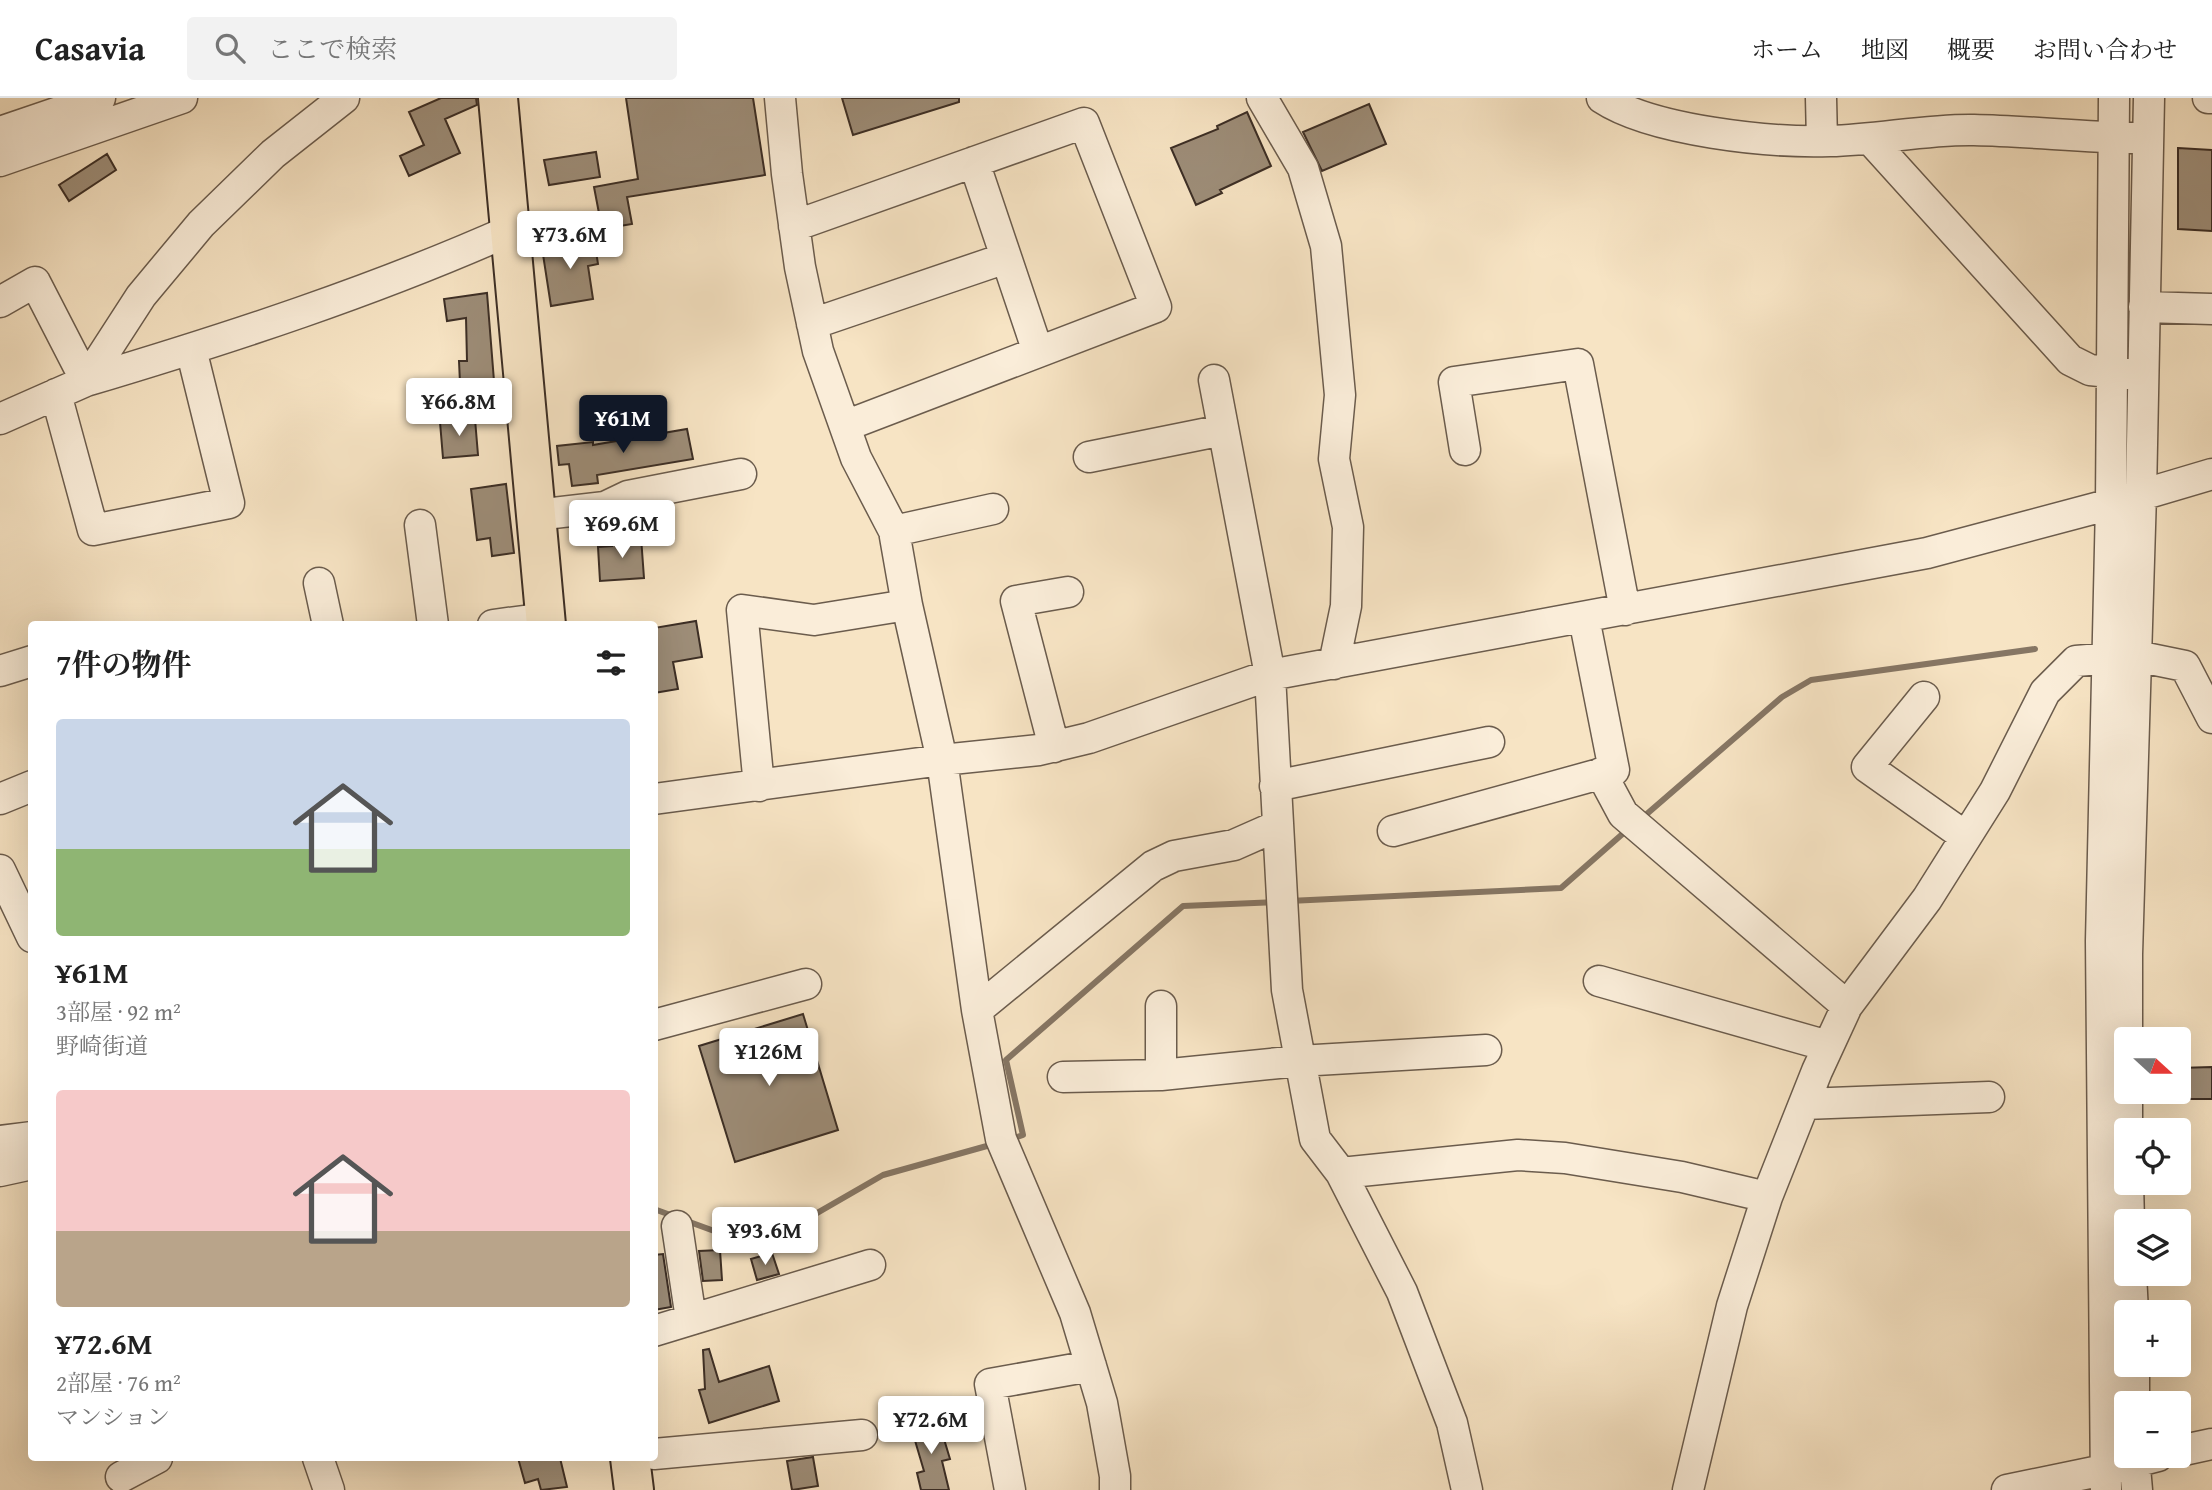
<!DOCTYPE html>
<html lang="ja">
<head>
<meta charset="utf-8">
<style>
	:root { --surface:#fff; --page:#f2f2f2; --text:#222; --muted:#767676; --line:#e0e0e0; --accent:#111827 }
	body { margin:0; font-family:"Gentium Book Plus","Noto Serif JP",serif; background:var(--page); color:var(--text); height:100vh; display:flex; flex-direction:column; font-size:26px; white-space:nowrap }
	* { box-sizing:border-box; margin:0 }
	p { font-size:23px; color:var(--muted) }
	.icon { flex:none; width:38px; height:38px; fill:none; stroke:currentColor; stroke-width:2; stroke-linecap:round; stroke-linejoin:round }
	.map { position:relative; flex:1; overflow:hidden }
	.sheet { position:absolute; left:28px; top:523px; width:630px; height:840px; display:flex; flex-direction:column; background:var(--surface); border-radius:7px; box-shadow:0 7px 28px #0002 }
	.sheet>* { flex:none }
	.needle { width:46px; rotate:111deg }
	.fabs { position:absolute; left:2114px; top:929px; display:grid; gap:14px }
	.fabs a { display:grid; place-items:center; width:77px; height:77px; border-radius:7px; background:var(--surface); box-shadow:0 7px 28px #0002; font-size:35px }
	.price { position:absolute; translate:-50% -60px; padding:0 16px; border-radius:7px; background:#fff; color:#222; font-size:23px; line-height:46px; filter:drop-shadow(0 2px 4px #0008) }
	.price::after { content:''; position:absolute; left:50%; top:42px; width:21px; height:16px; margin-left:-10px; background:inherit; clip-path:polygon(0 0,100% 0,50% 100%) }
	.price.active { background:var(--accent); color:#fff }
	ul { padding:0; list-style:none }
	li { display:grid; align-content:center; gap:14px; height:371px; padding:0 28px }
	li span { display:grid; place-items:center; height:217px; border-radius:7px; color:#555 }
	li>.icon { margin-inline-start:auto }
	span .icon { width:126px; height:126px; fill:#fffc; stroke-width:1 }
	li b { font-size:30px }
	h2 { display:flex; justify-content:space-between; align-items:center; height:84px; padding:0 28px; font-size:30px }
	header { display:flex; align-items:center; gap:42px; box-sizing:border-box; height:98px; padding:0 35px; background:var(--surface); border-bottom:2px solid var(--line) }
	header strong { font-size:33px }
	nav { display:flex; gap:38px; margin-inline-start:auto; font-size:24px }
	.search { width:490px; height:63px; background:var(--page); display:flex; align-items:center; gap:18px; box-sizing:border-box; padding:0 24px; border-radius:7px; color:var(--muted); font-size:26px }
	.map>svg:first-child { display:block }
</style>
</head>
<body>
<header>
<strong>Casavia</strong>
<div class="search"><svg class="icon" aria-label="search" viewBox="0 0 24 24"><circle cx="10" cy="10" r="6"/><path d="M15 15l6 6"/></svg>ここで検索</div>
<nav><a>ホーム</a><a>地図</a><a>概要</a><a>お問い合わせ</a></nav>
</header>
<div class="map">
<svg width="2212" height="1392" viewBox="0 0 2212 1392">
	<rect width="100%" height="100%" fill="#f7e4c4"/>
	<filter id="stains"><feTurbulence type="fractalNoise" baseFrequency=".00286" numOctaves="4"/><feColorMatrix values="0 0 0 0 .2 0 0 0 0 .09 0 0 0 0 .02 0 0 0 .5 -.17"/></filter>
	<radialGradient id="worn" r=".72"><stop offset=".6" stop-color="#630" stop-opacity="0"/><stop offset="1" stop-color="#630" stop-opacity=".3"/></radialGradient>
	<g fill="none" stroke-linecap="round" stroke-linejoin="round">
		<path stroke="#867664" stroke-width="6" d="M1641 721 1782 599 1811 582 2035 551
			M1289 803 1561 790 1627 732
			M1011 1041 1023 1037 1006 962 1183 808 1275 804
			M654 1111 758 1149 883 1077 994 1046"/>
	</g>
	<path fill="#9d8d78" stroke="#3c2e25" stroke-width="2" d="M441 0H476L477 7 445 21 460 55 409 78 400 58 424 47 409 14Z
		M626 0H753L765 77 627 99 632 126 602 131 594 89 638 81Z
		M842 0H959V4L853 37Z
		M1369 6 1386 46 1322 73 1303 34Z
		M1247 14 1271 68 1220 92 1222 95 1196 107 1171 50 1218 31 1217 28Z
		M2178 50 2212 52V133L2178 131Z
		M596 54 600 79 549 87 544 62Z
		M107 56 116 72 69 103 59 87Z
		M594 141 598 166 588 168 593 201 551 208 542 150Z
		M487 195 494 283 460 285 459 263H467L466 220 447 223 444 201Z
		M475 321 478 357 443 360 440 324Z
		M687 331 693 361 597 377 598 385 572 388 569 366 559 367 557 348 593 344V347Z
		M506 386 514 455 492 458 490 440 477 442 471 391Z
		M641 439 644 480 600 483 598 449 612 448V441Z
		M696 523 702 559 673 564 678 591 654 595V530Z
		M803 916 838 1032 735 1064 699 948Z
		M2212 969V1001H2179V970Z
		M720 1152 722 1182 703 1183 699 1153Z
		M772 1155 779 1176 757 1182 751 1161Z
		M663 1156 671 1209 654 1212V1157Z
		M709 1251 719 1284 769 1268 779 1303 709 1325 699 1292 705 1291 703 1252Z
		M938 1321 950 1361 942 1363 949 1392H921L917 1375 924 1373 911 1329Z
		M813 1359 818 1388 792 1392 787 1363Z
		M518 1360H560L567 1389 541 1392 538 1381 525 1385Z"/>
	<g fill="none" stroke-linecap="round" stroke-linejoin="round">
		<defs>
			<path id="minor" d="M780 0 787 76 800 169 818 253 856 360 894 433 907 507 942 662 977 912 1001 1041 1075 1215 1102 1305 1115 1378V1392
				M1262 0 1303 70 1326 148 1340 297 1334 361 1348 429 1346 508 1334 566
				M1602 0C1652 33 1770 45 1830 43 1878 42 1926 31 1974 32 2027 33 2080 39 2134 40
				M1821 0 1822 43
				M2208 0H2212
				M0 34 100 0
				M1870 41 2070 262 2090 272 2129 276
				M0 63 182 0
				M974 64 1038 254
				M794 128 1084 25 1156 209 845 328
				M0 204 35 184 86 283C230 240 374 193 511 132
				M2144 209 2212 211
				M812 226 1006 160
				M1214 282 1270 577 1287 892 1315 1041 1341 1075 1402 1194 1452 1325 1467 1392
				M56 296 93 432 229 405 191 251
				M0 321 86 283 141 198 201 126 273 56 344 0
				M1465 352 1454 284 1578 266 1625 512
				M1089 359 1223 332
				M536 417 605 409 628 398 741 376
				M420 427 433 527
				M894 433 993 411
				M319 485 328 527
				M493 527 546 520
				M0 573 32 563
				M1924 599 1867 669 1966 739
				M1054 649 1016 503 1068 494
				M1601 675 1623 716 1847 908
				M759 688 742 512 814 522 907 507
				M1275 688 1489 644
				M0 701 32 688
				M654 701 942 662 1039 652 1089 640 1270 577 1927 455 2111 406 2212 376
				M1393 733 1614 672 1584 520
				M0 772 32 839
				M1599 883 1828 948
				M1161 908V977
				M977 912 1153 768 1174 758 1234 747 1277 728
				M654 927 806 886
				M2127 942V856L2141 396 2149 0
				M1063 979 1161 977 1299 963 1486 952
				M2127 994V1032
				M1804 1006 1989 999
				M0 1043 32 1039
				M0 1073 32 1066
				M1341 1075 1518 1057 1565 1060 1682 1079 1767 1099
				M2128 1085 2129 1124
				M677 1128 691 1221
				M2131 1176 2133 1214
				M654 1233 870 1167
				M2134 1267V1306
				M2179 1353 2212 1346
				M654 1356 862 1337
				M2134 1358 2137 1392
				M318 1360 329 1392
				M121 1379 157 1360
				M1010 1392 990 1286 1091 1268
				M1688 1392 1732 1208 1767 1099 1817 973 1847 908 1927 801 1995 693 2045 594 2076 563 2136 558 2185 568 2212 620
				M2007 1392 2104 1372 2158 1358
				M2106 1392 2101 843 2111 406 2114 0"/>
			<path id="highway" d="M498 0 546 527
				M630 1360 634 1392"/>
		</defs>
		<use href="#minor" stroke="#6b5c4d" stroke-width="33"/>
		<use href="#highway" stroke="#3c2e25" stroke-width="42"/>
		<use href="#minor" stroke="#faedd9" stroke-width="30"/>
		<use href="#highway" stroke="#f7e4c4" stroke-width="38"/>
	</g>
	<rect width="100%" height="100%" filter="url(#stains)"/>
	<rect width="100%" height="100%" fill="url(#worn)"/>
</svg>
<div class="fabs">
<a><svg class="needle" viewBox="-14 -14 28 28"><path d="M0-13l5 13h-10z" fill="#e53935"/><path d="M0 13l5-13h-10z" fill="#767676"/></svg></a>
<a><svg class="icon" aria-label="locate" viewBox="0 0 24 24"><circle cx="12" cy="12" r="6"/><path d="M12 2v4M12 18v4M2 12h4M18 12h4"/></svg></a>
<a><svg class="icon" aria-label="layers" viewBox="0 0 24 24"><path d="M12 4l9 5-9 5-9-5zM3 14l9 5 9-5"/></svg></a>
<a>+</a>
<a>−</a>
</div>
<b class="price" style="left:570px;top:173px">¥73.6M</b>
<b class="price" style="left:459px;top:340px">¥66.8M</b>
<b class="price active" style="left:623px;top:357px">¥61M</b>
<b class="price" style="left:622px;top:462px">¥69.6M</b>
<b class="price" style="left:769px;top:990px">¥126M</b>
<b class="price" style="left:765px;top:1169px">¥93.6M</b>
<b class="price" style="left:931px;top:1358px">¥72.6M</b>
<section class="sheet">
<h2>7件の物件<svg class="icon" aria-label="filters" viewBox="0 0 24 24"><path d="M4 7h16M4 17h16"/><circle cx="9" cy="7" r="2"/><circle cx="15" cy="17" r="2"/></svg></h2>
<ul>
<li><span style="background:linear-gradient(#c9d6e8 60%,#8fb573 0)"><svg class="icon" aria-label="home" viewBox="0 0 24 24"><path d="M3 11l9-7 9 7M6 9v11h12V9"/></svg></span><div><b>¥61M</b><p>3部屋 · 92 m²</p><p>野崎街道</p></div></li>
<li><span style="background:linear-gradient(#f6c9c9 65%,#b9a48a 0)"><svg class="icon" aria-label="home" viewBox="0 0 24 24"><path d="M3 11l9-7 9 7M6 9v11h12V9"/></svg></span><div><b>¥72.6M</b><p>2部屋 · 76 m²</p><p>マンション</p></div></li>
</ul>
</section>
</div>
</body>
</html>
